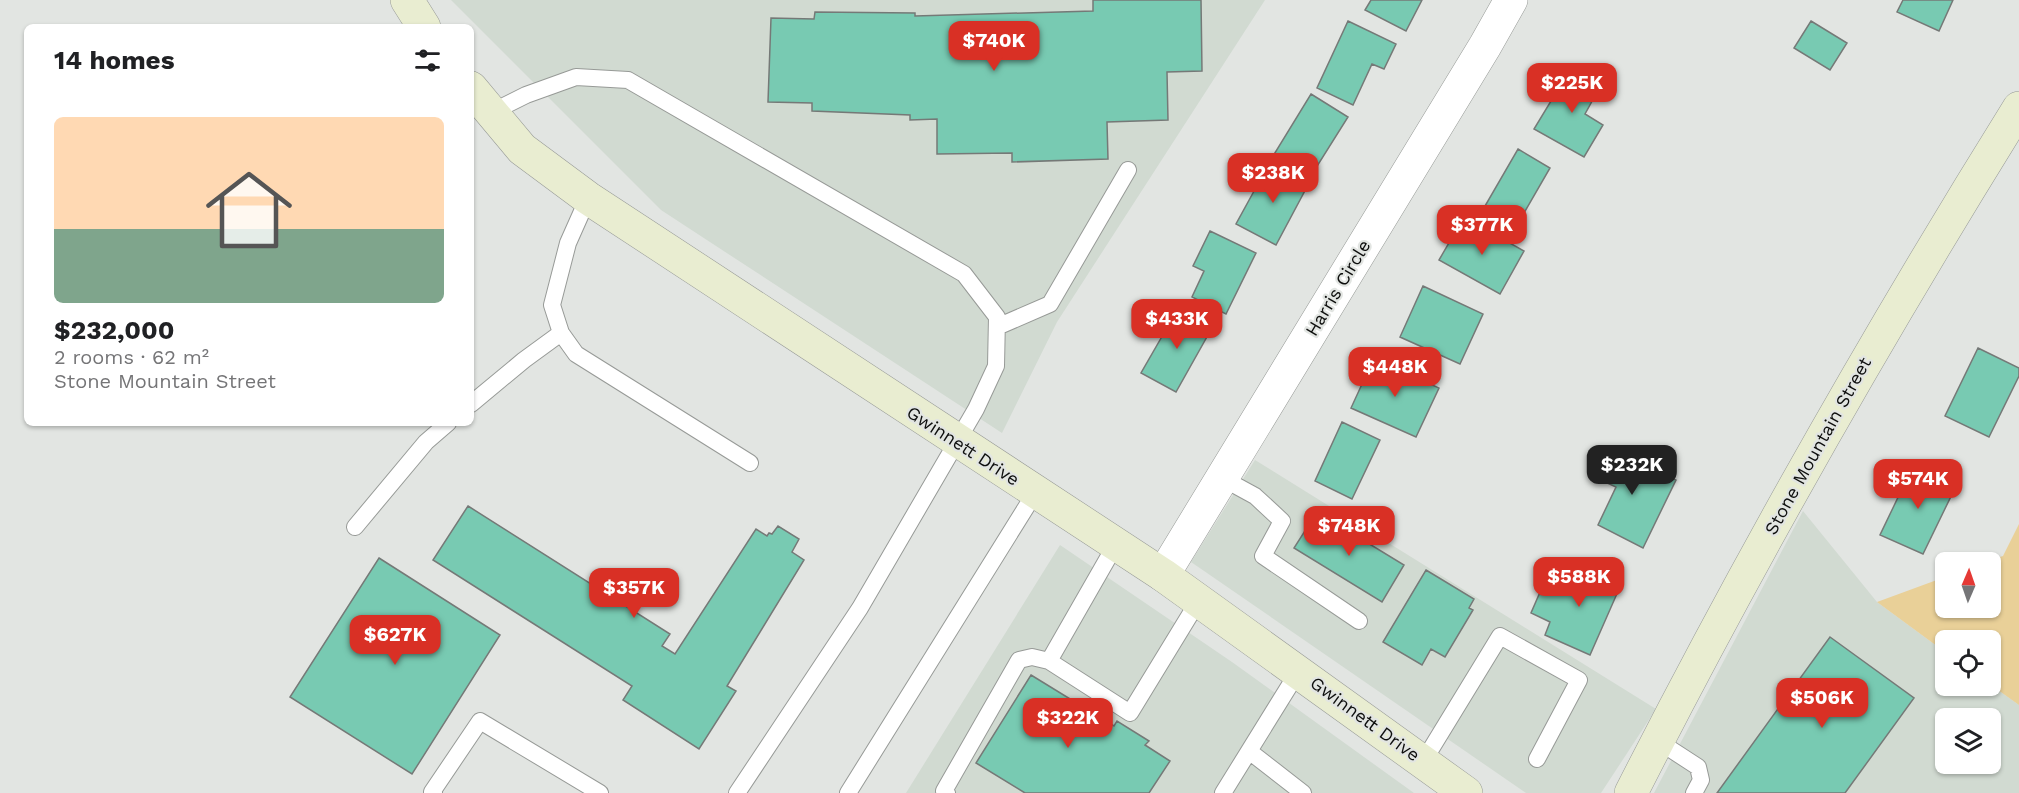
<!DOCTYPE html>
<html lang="en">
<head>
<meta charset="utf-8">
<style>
	:root { --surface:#fff; --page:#f6f6f6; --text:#202124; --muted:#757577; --accent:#d93025 }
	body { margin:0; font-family:"Work Sans",sans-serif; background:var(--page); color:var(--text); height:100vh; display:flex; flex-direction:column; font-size:22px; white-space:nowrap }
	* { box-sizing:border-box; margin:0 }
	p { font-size:20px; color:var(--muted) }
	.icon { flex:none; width:33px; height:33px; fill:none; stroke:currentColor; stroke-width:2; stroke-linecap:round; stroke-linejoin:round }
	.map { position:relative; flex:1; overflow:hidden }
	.panel { position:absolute; left:24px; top:24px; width:450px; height:402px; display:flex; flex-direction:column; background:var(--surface); border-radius:9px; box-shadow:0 2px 4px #0004 }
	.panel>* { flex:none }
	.needle { width:39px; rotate:2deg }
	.fabs { position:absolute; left:1935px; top:552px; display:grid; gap:12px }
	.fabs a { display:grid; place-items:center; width:66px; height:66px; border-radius:9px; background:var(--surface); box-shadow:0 2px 4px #0004; font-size:30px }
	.price { position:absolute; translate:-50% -51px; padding:0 14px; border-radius:12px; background:var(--accent); color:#fff; font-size:20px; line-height:39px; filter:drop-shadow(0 2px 3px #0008) }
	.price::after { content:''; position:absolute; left:50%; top:36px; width:18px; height:14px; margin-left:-9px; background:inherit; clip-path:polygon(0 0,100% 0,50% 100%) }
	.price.selected { background:#222; color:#fff }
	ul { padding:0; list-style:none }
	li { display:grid; align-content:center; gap:12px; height:318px; padding:0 30px }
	li span { display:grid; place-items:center; height:186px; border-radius:9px; color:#555 }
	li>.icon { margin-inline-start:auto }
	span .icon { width:108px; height:108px; fill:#fffc; stroke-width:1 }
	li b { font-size:26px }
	h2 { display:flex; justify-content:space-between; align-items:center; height:72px; padding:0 30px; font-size:26px }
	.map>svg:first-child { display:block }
</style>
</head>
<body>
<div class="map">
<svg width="2019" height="793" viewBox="0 0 2019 793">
	<rect width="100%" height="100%" fill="#e2e5e2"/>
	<path fill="#d1dad1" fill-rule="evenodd" d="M451 0H1265L1057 322 1002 433 661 210Z
		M1255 460 1656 709 1601 793H1526L1191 562Z
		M1803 511 1877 602 1945 652 1946 686 1991 685 2019 705V793H1654ZM1946 718H1990V764H1946Z
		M1060 545 1232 662 1414 793H906Z"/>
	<path fill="#e9d098" d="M2019 524V705L1991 685 1990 640H1946L1945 652 1877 602 1945 577 1946 608H1990V562H1984L2003 556Z"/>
	<path fill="#78cab2" stroke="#757977" stroke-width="1.5" d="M1093 0H1201L1202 71 1167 72 1168 120 1107 122 1108 159 1012 162V153L937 154V119L910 120V115L812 111V103L768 102 771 18 814 19 815 12 915 13V16L1093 11Z
		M1371 0H1422L1406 31 1365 10Z
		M1903 0H1953L1939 31 1897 12Z
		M1348 21 1396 44 1384 69 1372 64 1353 105 1317 88Z
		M1811 21 1847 43 1830 70 1794 48Z
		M1571 68 1601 85 1585 114 1603 125 1584 157 1534 129Z
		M1311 94 1348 117 1309 179 1273 156Z
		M1518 149 1550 168 1517 225 1485 206Z
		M1270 162 1309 183 1276 245 1236 224Z
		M1464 217 1524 251 1500 294 1439 260Z
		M1210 231 1256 253 1226 314 1192 297 1204 271 1193 266Z
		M1423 286 1483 314 1460 364 1400 337Z
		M1179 307 1213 326 1176 392 1141 373Z
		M1978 348 2019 368V376L1989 437 1945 416Z
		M1374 358 1439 388 1416 437 1351 408Z
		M1342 422 1380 440 1352 499 1315 481Z
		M1604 446 1676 480 1643 548 1598 525 1616 487 1590 475Z
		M1913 466 1956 486 1923 554 1880 535Z
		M468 506 670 634 662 646 675 654 756 529 767 536 769 533 772 534 778 526 799 539 792 552 804 560 727 686 736 691 699 749 623 700 632 686 433 560Z
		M1317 512 1404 565 1382 602 1294 548Z
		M379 558 500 635 412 774 290 697Z
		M1582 563 1623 580 1590 655 1545 635 1550 622 1531 613 1544 583 1569 594Z
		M1426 570 1474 599 1469 608 1473 610 1445 657 1431 649 1422 665 1383 642Z
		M1830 637 1914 698 1845 793H1717Z
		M1031 675 1114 726 1117 721 1149 741 1145 745 1170 761 1149 793H1025L976 763Z"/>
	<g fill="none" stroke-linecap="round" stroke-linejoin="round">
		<defs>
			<path id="lane" d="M490 113 526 95 576 77 628 80 964 274 997 317 996 366 976 409 860 608 737 793
				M588 198 568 243 552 305 561 333 576 354 750 463
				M997 327 1050 304 1128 170
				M471 404 524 360 561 333
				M1222 478 1255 496 1282 521 1263 556 1359 621
				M355 527 426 442 448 423
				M1116 544 1049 661 1130 713 1199 600
				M1658 741 1698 767 1701 780 1694 793
				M1249 751 1303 793
				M1423 762 1500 636 1579 680 1537 759
				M434 793 432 792 480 721 600 793
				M848 793 1035 493
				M947 793 944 791 1019 660 1032 657 1049 661
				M1223 793 1298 672"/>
			<path id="street" d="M1163 575 1485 46 1511 0"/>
			<path id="secondary" d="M407 0 424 27
				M471 88 522 149 588 198 1163 575 1466 793
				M1631 793C1750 559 1880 331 2019 108"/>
		</defs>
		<use href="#lane" stroke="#979a97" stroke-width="18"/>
		<use href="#street" stroke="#979a97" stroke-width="34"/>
		<use href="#secondary" stroke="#979a97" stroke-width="34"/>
		<use href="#lane" stroke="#fff" stroke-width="16"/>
		<use href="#street" stroke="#fff" stroke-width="33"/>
		<use href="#secondary" stroke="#e9edd1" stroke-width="33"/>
	</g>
	<g text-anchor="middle" stroke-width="4.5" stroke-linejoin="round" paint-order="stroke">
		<g font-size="18" fill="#0d0e0d" stroke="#e2e5e2">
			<text transform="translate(1338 288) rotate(-59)" y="6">Harris Circle</text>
			<text transform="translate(963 446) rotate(33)" y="6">Gwinnett Drive</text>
			<text transform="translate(1818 446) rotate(-61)" y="6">Stone Mountain Street</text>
			<text transform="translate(1365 719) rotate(36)" y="6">Gwinnett Drive</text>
		</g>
	</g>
</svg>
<div class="fabs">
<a><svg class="needle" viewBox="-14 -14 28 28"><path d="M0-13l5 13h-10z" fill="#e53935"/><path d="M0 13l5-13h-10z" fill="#757577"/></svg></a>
<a><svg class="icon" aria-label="locate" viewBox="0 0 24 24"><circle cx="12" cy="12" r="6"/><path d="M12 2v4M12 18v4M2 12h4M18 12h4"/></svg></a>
<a><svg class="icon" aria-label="layers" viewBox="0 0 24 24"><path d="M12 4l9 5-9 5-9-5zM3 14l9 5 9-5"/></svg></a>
</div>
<b class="price" style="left:994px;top:72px">$740K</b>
<b class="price" style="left:1572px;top:114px">$225K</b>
<b class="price" style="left:1273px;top:204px">$238K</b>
<b class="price" style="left:1482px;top:256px">$377K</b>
<b class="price" style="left:1177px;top:350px">$433K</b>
<b class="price" style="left:1395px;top:398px">$448K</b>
<b class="price selected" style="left:1632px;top:496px">$232K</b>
<b class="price" style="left:1918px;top:510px">$574K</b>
<b class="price" style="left:1349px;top:557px">$748K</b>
<b class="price" style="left:1579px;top:608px">$588K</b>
<b class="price" style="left:634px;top:619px">$357K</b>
<b class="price" style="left:395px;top:666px">$627K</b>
<b class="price" style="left:1822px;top:729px">$506K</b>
<b class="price" style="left:1068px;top:749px">$322K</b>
<section class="panel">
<h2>14 homes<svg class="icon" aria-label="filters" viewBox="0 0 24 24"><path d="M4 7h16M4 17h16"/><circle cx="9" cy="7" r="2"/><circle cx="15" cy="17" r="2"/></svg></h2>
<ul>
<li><span style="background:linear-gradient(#ffd9b3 60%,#7fa58c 0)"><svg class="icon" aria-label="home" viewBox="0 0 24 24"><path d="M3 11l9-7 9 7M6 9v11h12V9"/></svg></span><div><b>$232,000</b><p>2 rooms · 62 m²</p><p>Stone Mountain Street</p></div></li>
</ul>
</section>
</div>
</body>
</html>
